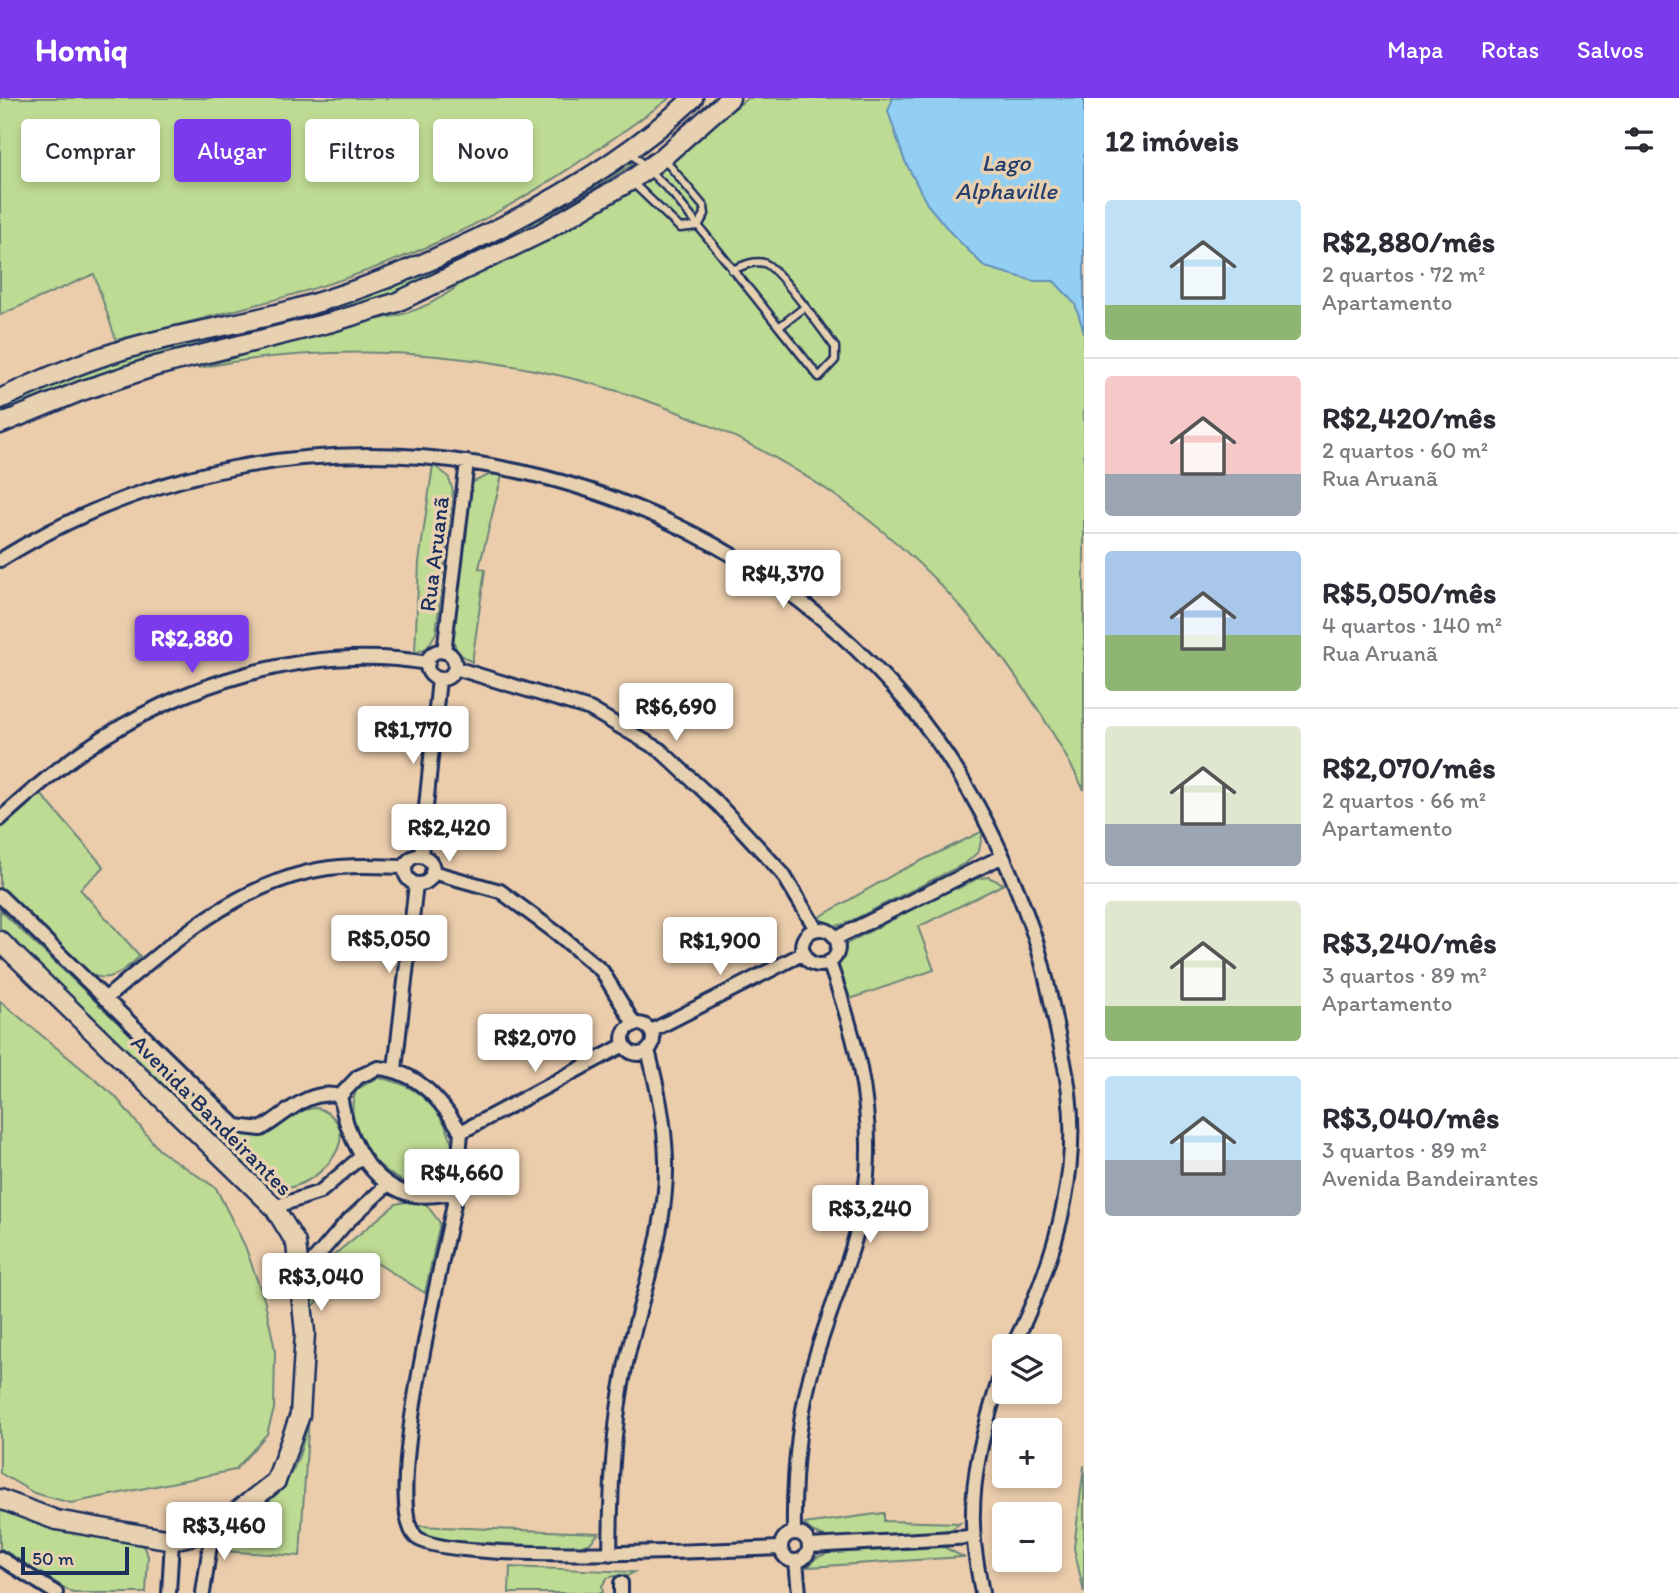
<!DOCTYPE html>
<html lang="pt">
<head>
<meta charset="utf-8">
<style>
	:root { --surface:#fff; --page:#f7f7f7; --text:#2b2b33; --muted:#7c7c81; --line:#e1e1e2; --accent:#7c3aed }
	body { margin:0; font-family:Itim,sans-serif; background:var(--page); color:var(--text); height:100vh; display:flex; flex-direction:column; font-size:26px; white-space:nowrap }
	* { box-sizing:border-box; margin:0 }
	p { font-size:23px; color:var(--muted) }
	.icon { flex:none; width:38px; height:38px; fill:none; stroke:currentColor; stroke-width:2; stroke-linecap:round; stroke-linejoin:round }
	.map { position:relative; flex:1; overflow:hidden }
	.side { display:flex; flex-direction:column; background:var(--surface); width:595px }
	.side>* { flex:none }
	.banner { position:absolute; left:21px; top:21px; width:665px; height:63px; display:flex; gap:14px }
	.fabs { position:absolute; left:992px; top:1236px; display:grid; gap:14px }
	.fabs a { display:grid; place-items:center; width:70px; height:70px; border-radius:7px; background:var(--surface); box-shadow:0 4px 10px #0003; font-size:35px }
	.scale { position:absolute; left:21px; bottom:18px; width:108px; box-sizing:border-box; padding-left:7px; border:4px solid #1b2f5e; border-top:0; font-size:19px; line-height:24px; white-space:nowrap; color:#1b2f5e; -webkit-text-stroke:5px #e7d1b0; paint-order:stroke }
	.price { position:absolute; translate:-50% -60px; padding:0 16px; border-radius:7px; background:#fff; color:#222; font-size:23px; line-height:46px; filter:drop-shadow(0 2px 4px #0008) }
	.price::after { content:''; position:absolute; left:50%; top:42px; width:21px; height:16px; margin-left:-10px; background:inherit; clip-path:polygon(0 0,100% 0,50% 100%) }
	.price.current { background:var(--accent); color:#fff }
	ul { padding:0; list-style:none }
	li { display:flex; align-items:center; gap:21px; height:175px; padding:0 21px }
	li+li { border-top:2px solid var(--line) }
	li span { display:grid; place-items:center; flex:none; width:196px; height:140px; border-radius:7px; color:#555 }
	li>.icon { margin-inline-start:auto }
	span .icon { width:84px; height:84px; fill:#fffc; stroke-width:1 }
	li b { font-size:30px }
	h2 { display:flex; justify-content:space-between; align-items:center; height:84px; padding:0 21px; font-size:30px }
	.chip { padding:0 24px; border-radius:7px; background:var(--surface); box-shadow:0 4px 10px #0003; font-size:24px; line-height:63px }
	.chip.current { background:var(--accent); color:#fff }
	header { display:flex; align-items:center; gap:42px; box-sizing:border-box; height:98px; padding:0 35px; background:var(--accent); color:#fff }
	header strong { font-size:33px }
	nav { display:flex; gap:38px; margin-inline-start:auto; font-size:24px }
	main { display:flex; flex:1; min-height:0 }
	.map>svg:first-child { display:block }
</style>
</head>
<body>
<header>
<strong>Homiq</strong>
<nav><a>Mapa</a><a>Rotas</a><a>Salvos</a></nav>
</header>
<main>
<div class="map">
<svg width="1084" height="1495" viewBox="0 0 1084 1495">
	<rect width="100%" height="100%" fill="#ebcdac"/>
	<filter id="ink" filterUnits="userSpaceOnUse"><feTurbulence type="fractalNoise" baseFrequency=".0143" numOctaves="2"/><feDisplacementMap in="SourceGraphic" scale="14" xChannelSelector="R" yChannelSelector="G"/><feConvolveMatrix kernelMatrix="1 2 1 2 8 2 1 2 1" color-interpolation-filters="sRGB"/></filter>
	<g filter="url(#ink)">
		<path fill="#bedb93" stroke="#6c8578" stroke-width="2" d="M0 0H670C605 47 541 93 469 129 359 186 236 212 116 242L94 176 0 217Z
			M748 0H1084V692C1028 581 948 478 846 405 664 274 416 227 198 270L367 222C404 220 437 206 465 182L618 100Z
			M629 62 633 66 525 134 392 196 339 215 122 270 0 320V309L61 282 127 258 285 221 571 94 585 92Z
			M433 367 448 378 453 393 436 535 427 550 415 555 419 464Z
			M489 377H502L479 470 485 472 472 564 457 554 452 538 468 395 473 384Z
			M40 695 104 769 80 791 140 858C124 873 108 888 87 874L0 792V730Z
			M983 733 979 753 966 765 845 826 833 828 818 820 898 774Z
			M988 779 1004 786 918 829 934 872 850 901 839 868 846 846 955 788 957 791 976 781Z
			M0 812 226 1028C274 1059 279 1010 318 1010 378 1034 304 1107 266 1087L0 833Z
			M0 903 115 998 159 1052 216 1090 245 1148 265 1204 275 1252 274 1311 267 1336 235 1372 71 1405 34 1395 0 1375Z
			M377 980C464 989 480 1115 407 1085 391 1078 376 1066 366 1051 355 1033 347 1011 357 991Z
			M410 1103 426 1106 440 1125 425 1195 367 1159 313 1208 309 1188 317 1171 396 1106Z
			M309 1317 300 1458 223 1453C226 1425 264 1413 280 1392 298 1370 304 1344 309 1317Z
			M1084 1367V1495L1074 1450Z
			M0 1408 140 1442 148 1458 146 1495H73L0 1450Z
			M884 1415V1423L960 1425 952 1431 939 1434 828 1440 814 1435 804 1426Z
			M417 1428 599 1435 589 1446 574 1449 436 1442 423 1436Z
			M944 1449 963 1459 808 1469 817 1459 830 1455Z
			M510 1469 634 1474 622 1481 615 1478 607 1480 602 1488 603 1495H509Z"/>
		<path fill="#93cff3" stroke="#638fb7" stroke-width="2" d="M893 0H1084V234L1075 206 1054 183H1034L985 169 951 135 927 106 904 61 888 13Z"/>
		<g fill="none" stroke-linecap="round" stroke-linejoin="round">
			<defs>
				<path id="lane" d="M630 54 672 95 819 279 835 262V249C824 234 777 168 764 165 754 162 742 168 732 172
					M633 85 680 130 698 128 705 116 704 109 664 61
					M779 229 805 209"/>
				<path id="street" d="M0 462C294 278 685 342 909 607 965 674 1006 755 1034 837 1045 870 1051 902 1058 936 1062 955 1067 975 1069 995 1080 1083 1052 1170 1013 1248
					M427 567a14 14 0 1 1 28 0a14 14 0 1 1-28 0Z
					M444 554 467 364
					M455 570 590 611 660 652 719 707 783 776 816 831
					M0 721C27 697 54 673 83 653 180 585 309 545 428 565
					M405 772a14 14 0 1 1 28 0a14 14 0 1 1-28 0Z
					M421 758 439 581
					M432 774 500 793 558 836 602 873 634 926
					M0 798 236 1028 261 1031C287 1016 308 990 340 998
					M802 849a18 18 0 1 1 36 0a18 18 0 1 1-36 0Z
					M836 840 1001 759
					M105 901C166 850 228 793 308 774 339 766 373 768 405 769
					M623 941a15 15 0 1 1 30 0a15 15 0 1 1-30 0Z
					M651 933 804 855
					M378 970C418 973 441 1003 461 1034L456 1095C438 1097 418 1101 401 1093 364 1077 346 1034 340 998L358 979Z
					M395 971 416 786
					M461 1034 624 947
					M456 1095C447 1149 380 1406 416 1439 445 1466 726 1452 780 1450
					M274 1109 320 1094 362 1058
					M298 1181 345 1126 388 1086
					M781 1449a14 14 0 1 1 28 0a14 14 0 1 1-28 0Z
					M794 1435C793 1376 798 1318 815 1261 833 1200 862 1141 867 1077 873 1001 854 934 829 864
					M809 1448 973 1439
					M610 1456C611 1395 612 1336 624 1275 638 1204 668 1135 666 1062 665 1024 657 988 648 952
					M0 1460 56 1495
					M796 1463 799 1495
					M621 1485V1495
					M169 1495 172 1442
					M203 1495 212 1433
					M982 1495C979 1477 975 1459 974 1442 968 1383 986 1322 1004 1267"/>
				<path id="secondary" d="M0 301C37 284 74 267 113 255 170 236 230 229 288 213 420 177 593 94 693 0
					M0 326 81 293 156 268 332 224 395 205 541 135 630 83 663 59 730 0
					M0 843 274 1109 296 1145 305 1235 300 1317 276 1383 212 1433 172 1442 56 1422 0 1401"/>
			</defs>
			<use href="#lane" stroke="#1b2f5e" stroke-width="11"/>
			<use href="#street" stroke="#1b2f5e" stroke-width="18"/>
			<use href="#secondary" stroke="#1b2f5e" stroke-width="23"/>
			<use href="#lane" stroke="#e7d1b0" stroke-width="6"/>
			<use href="#street" stroke="#e7d1b0" stroke-width="12"/>
			<use href="#secondary" stroke="#e7d1b0" stroke-width="18"/>
		</g>
	</g>
	<g text-anchor="middle" stroke-width="7" stroke-linejoin="round" paint-order="stroke">
		<g font-size="23" fill="#1b2f5e" stroke="#e7d1b0">
			<text transform="translate(434 456) rotate(-83)" y="8">Rua Aruanã</text>
			<text transform="translate(212 1017) rotate(45)" y="8">Avenida Bandeirantes</text>
		</g>
		<g font-size="24" font-style="italic" fill="#273f6d" stroke="#e7d1b0">
			<text x="1006" y="73">Lago<tspan x="1006" dy="28">Alphaville</tspan></text>
		</g>
	</g>
</svg>
<div class="fabs">
<a><svg class="icon" aria-label="layers" viewBox="0 0 24 24"><path d="M12 4l9 5-9 5-9-5zM3 14l9 5 9-5"/></svg></a>
<a>+</a>
<a>−</a>
</div>
<div class="scale">50 m</div>
<b class="price" style="left:783px;top:512px">R$4,370</b>
<b class="price current" style="left:192px;top:577px">R$2,880</b>
<b class="price" style="left:676px;top:645px">R$6,690</b>
<b class="price" style="left:413px;top:668px">R$1,770</b>
<b class="price" style="left:449px;top:766px">R$2,420</b>
<b class="price" style="left:389px;top:877px">R$5,050</b>
<b class="price" style="left:720px;top:879px">R$1,900</b>
<b class="price" style="left:535px;top:976px">R$2,070</b>
<b class="price" style="left:462px;top:1111px">R$4,660</b>
<b class="price" style="left:870px;top:1147px">R$3,240</b>
<b class="price" style="left:321px;top:1215px">R$3,040</b>
<b class="price" style="left:224px;top:1464px">R$3,460</b>
<div class="banner">
<a class="chip">Comprar</a>
<a class="chip current">Alugar</a>
<a class="chip">Filtros</a>
<a class="chip">Novo</a>
</div>
</div>
<section class="side">
<h2>12 imóveis<svg class="icon" aria-label="filters" viewBox="0 0 24 24"><path d="M4 7h16M4 17h16"/><circle cx="9" cy="7" r="2"/><circle cx="15" cy="17" r="2"/></svg></h2>
<ul>
<li><span style="background:linear-gradient(#bfe0f5 75%,#8fb573 0)"><svg class="icon" aria-label="home" viewBox="0 0 24 24"><path d="M3 11l9-7 9 7M6 9v11h12V9"/></svg></span><div><b>R$2,880/mês</b><p>2 quartos · 72 m²</p><p>Apartamento</p></div></li>
<li><span style="background:linear-gradient(#f6c9c9 70%,#9aa5b1 0)"><svg class="icon" aria-label="home" viewBox="0 0 24 24"><path d="M3 11l9-7 9 7M6 9v11h12V9"/></svg></span><div><b>R$2,420/mês</b><p>2 quartos · 60 m²</p><p>Rua Aruanã</p></div></li>
<li><span style="background:linear-gradient(#a9c7e8 60%,#8fb573 0)"><svg class="icon" aria-label="home" viewBox="0 0 24 24"><path d="M3 11l9-7 9 7M6 9v11h12V9"/></svg></span><div><b>R$5,050/mês</b><p>4 quartos · 140 m²</p><p>Rua Aruanã</p></div></li>
<li><span style="background:linear-gradient(#dfe7d0 70%,#9aa5b1 0)"><svg class="icon" aria-label="home" viewBox="0 0 24 24"><path d="M3 11l9-7 9 7M6 9v11h12V9"/></svg></span><div><b>R$2,070/mês</b><p>2 quartos · 66 m²</p><p>Apartamento</p></div></li>
<li><span style="background:linear-gradient(#dfe7d0 75%,#8fb573 0)"><svg class="icon" aria-label="home" viewBox="0 0 24 24"><path d="M3 11l9-7 9 7M6 9v11h12V9"/></svg></span><div><b>R$3,240/mês</b><p>3 quartos · 89 m²</p><p>Apartamento</p></div></li>
<li><span style="background:linear-gradient(#bfe0f5 60%,#9aa5b1 0)"><svg class="icon" aria-label="home" viewBox="0 0 24 24"><path d="M3 11l9-7 9 7M6 9v11h12V9"/></svg></span><div><b>R$3,040/mês</b><p>3 quartos · 89 m²</p><p>Avenida Bandeirantes</p></div></li>
</ul>
</section>
</main>
</body>
</html>
